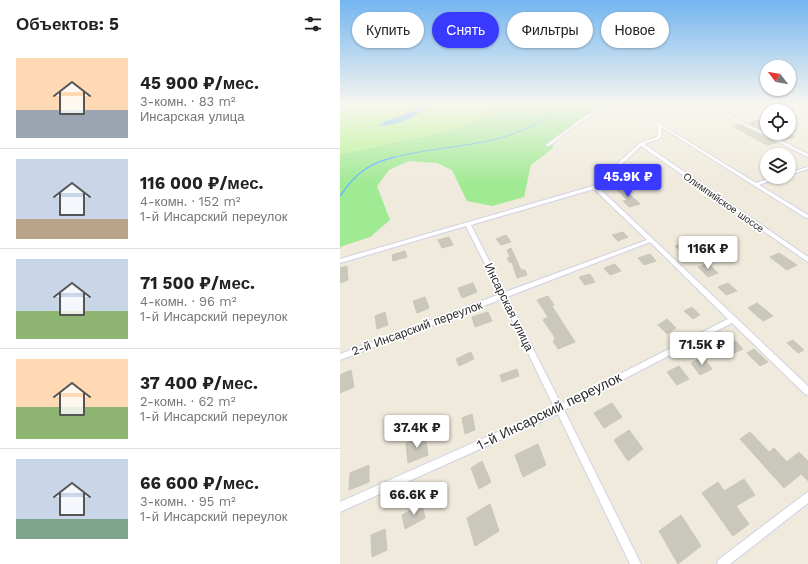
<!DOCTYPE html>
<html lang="ru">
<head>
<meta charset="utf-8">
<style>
	:root { --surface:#fff; --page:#f2f2f2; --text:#222; --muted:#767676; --line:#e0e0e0; --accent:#3939ff }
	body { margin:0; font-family:"Work Sans",sans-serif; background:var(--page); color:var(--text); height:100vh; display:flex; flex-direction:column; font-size:15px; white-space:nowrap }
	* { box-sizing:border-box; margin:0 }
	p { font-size:13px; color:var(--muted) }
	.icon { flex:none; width:22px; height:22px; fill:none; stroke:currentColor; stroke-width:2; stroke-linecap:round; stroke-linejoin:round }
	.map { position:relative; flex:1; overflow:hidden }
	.panel { display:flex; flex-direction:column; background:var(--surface); width:340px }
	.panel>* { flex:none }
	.banner { position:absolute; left:12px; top:12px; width:380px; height:36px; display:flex; gap:8px }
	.needle { width:26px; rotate:301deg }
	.tools { position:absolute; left:420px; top:60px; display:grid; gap:8px }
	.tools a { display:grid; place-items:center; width:36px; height:36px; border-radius:50%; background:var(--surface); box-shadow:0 1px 3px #0004; font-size:20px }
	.price { position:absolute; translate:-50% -34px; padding:0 9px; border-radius:4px; background:#fff; color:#222; font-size:13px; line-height:26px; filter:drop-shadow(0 1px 2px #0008) }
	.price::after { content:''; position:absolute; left:50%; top:24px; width:12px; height:9px; margin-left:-6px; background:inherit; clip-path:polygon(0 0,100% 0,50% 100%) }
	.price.active { background:var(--accent); color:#fff }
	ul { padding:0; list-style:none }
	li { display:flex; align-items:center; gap:12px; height:100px; padding:0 16px }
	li+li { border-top:1px solid var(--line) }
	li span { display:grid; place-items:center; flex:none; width:112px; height:80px; border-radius:0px; color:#555 }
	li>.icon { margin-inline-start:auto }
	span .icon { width:48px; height:48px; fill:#fffc; stroke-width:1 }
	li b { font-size:17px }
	h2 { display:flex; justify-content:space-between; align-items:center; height:48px; padding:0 16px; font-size:17px }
	.chip { padding:0 14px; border-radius:18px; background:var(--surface); box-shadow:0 1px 3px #0004; font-size:14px; line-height:36px }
	.chip.active { background:var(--accent); color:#fff }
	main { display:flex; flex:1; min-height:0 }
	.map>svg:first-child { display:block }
</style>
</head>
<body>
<main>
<section class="panel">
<h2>Объектов: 5<svg class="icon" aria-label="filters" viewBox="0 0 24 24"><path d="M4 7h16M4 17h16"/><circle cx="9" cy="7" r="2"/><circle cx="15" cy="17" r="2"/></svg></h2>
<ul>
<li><span style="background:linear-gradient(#ffd9b3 65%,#9aa5b1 0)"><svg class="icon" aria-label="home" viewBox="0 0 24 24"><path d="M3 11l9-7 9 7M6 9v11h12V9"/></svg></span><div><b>45 900 ₽/мес.</b><p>3-комн. · 83 m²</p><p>Инсарская улица</p></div></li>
<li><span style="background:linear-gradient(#c9d6e8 75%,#b9a48a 0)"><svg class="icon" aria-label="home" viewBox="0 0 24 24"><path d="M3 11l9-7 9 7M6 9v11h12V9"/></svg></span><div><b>116 000 ₽/мес.</b><p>4-комн. · 152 m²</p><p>1-й Инсарский переулок</p></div></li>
<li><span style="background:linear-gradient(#c9d6e8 65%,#8fb573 0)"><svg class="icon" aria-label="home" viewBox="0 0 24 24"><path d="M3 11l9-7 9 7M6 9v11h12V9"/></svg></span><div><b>71 500 ₽/мес.</b><p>4-комн. · 96 m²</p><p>1-й Инсарский переулок</p></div></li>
<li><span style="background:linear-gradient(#ffd9b3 60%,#8fb573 0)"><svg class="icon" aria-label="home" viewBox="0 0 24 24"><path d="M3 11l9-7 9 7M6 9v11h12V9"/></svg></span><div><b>37 400 ₽/мес.</b><p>2-комн. · 62 m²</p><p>1-й Инсарский переулок</p></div></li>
<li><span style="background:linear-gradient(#c9d6e8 75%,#7fa58c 0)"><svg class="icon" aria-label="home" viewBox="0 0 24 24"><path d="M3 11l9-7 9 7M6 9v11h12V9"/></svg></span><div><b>66 600 ₽/мес.</b><p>3-комн. · 95 m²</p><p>1-й Инсарский переулок</p></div></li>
</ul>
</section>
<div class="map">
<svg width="468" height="564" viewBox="0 0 468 564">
	<rect width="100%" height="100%" fill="#efeadc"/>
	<path fill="#a1ea94" d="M154 104H268C252 116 216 128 212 149L191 165 184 197 152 206 127 201 112 170 97 163 69 161 49 170 37 186 50 220 30 237 0 247V154L122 128Z"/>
	<path fill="#b5f38e" d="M0 104H154L152 115 122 128 0 154Z"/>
	<path fill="#65b7fb" d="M90 104C76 118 58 125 39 126 46 119 54 119 63 115 72 111 80 105 90 104Z"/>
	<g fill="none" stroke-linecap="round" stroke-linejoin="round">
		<path stroke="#65b7fb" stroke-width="1" d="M51 158C110 142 176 150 222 104"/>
		<path stroke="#65b7fb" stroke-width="1.5" d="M0 196C15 174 29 163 55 157"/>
	</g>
	<path fill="#cac7bc" stroke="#cac7b6" d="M417 120 427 124V132L407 123Z
		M400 124 427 138 436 143 427 145 392 126Z
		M447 133 455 137 444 140 435 136Z
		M282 187 300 204 289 207 283 201 287 200 276 189Z
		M283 232 288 237 278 241 272 235Z
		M166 235 171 242 161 245 156 239Z
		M109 237 113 245 102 248 98 240Z
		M346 243 353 249 342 253 335 246Z
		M171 248 181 270H185L187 275 177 278 172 262 170 263 167 258 170 257 167 250Z
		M65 251 67 257 53 261 52 255Z
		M439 253 457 265 447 270 430 257Z
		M310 254 316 261 304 265 298 258Z
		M368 263 378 273 368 277 358 267Z
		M275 264 281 271 270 275 264 268Z
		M7 266 8 280 0 283V268Z
		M250 274 255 282 245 285 239 277Z
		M133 283 137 292 122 298 118 288Z
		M388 283 397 291 386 295 378 287Z
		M208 296 214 305 212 306 235 342 218 349 213 341 215 340 214 336 203 320 208 317 197 300Z
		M85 297 89 308 77 313 73 301Z
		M417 303 433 316 423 321 408 308Z
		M352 307 360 315 353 319 344 311Z
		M45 312 48 325 37 329 35 316Z
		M148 312 152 321 135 327 132 317Z
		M327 319 336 328 327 334 318 325Z
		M453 340 464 350 458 353 447 343Z
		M396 341 403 349 392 354 385 346Z
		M414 349 428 362 420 366 407 353Z
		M131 352 134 359 119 366 116 359Z
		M363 357 372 369 360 375 351 363Z
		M339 366 349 379 337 385 327 372Z
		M177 369 179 376 162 382 160 375Z
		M11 370 14 387 0 393V375Z
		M272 403 282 417 264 428 254 413Z
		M132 414 135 430 125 434 122 418Z
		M289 430 303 449 288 461 274 440Z
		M410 432 429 452 434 448 447 462 459 452 468 461V481L461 474 444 488 400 439Z
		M85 436 88 455 68 463 66 443Z
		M198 444 206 465 183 477 175 455Z
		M142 461 151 482 139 489 131 468Z
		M29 465V482L9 490 10 473Z
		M404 479 415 495 396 506 409 524 393 536 362 493 378 482 384 491Z
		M82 504 85 518 65 529 62 515Z
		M150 504 159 531 135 546 127 518Z
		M341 515 361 546 338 564 319 531Z
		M45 529 47 550 32 557 31 535Z"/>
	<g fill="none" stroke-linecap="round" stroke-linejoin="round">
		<defs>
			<path id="minor" d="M275 104H300L299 105 291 106 416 183 434 177H440L419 185 468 215V218H466L321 127 322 134 319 139 304 144 468 257V262L301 146 258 187 468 386V395L465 394 392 323 224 410 301 564H290L218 414 0 512V502L214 407 162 299 0 360V354L160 294 126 226 0 263V259L253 186 300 143 317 137 318 134 317 125C311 121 292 107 286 106 261 102 228 132 209 146L206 145 246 116 263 108ZM254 189 307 240 165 292 131 225ZM310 242 388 319 221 404 167 297Z
				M362 104H366L468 154V157Z
				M447 104H452L421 112 427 115V117L416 112Z
				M468 118V120L449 125V123Z
				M468 167V169L449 175V173Z
				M468 492V503L390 564H377L378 560 465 494Z"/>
		</defs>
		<use href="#minor" stroke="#d1d1e6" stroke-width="2"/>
		<use href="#minor" fill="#fff" fill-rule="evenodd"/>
	</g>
	<linearGradient id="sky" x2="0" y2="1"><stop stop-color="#73b5f0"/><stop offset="0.57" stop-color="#f8f6ef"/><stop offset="1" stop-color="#f8f6ef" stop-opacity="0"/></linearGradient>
	<rect width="468" height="183" fill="url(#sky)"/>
	<g text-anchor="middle" stroke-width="3.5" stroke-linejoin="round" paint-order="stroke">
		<g font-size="10" fill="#2b2b2b" stroke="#fff">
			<text transform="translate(384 202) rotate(35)" y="4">Олимпийское шоссе</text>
		</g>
		<g font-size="12" fill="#2b2b2b" stroke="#fff">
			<text transform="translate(169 307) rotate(64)" y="4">Инсарская улица</text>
			<text transform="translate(77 328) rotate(-20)" y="4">2-й Инсарский переулок</text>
		</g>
		<g font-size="14" fill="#2b2b2b" stroke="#fff">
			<text transform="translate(209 411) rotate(-26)" y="5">1-й Инсарский переулок</text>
		</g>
	</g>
</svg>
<div class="tools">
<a><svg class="needle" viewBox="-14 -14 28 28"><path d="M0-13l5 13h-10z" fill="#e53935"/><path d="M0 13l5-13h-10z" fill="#767676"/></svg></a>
<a><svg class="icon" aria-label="locate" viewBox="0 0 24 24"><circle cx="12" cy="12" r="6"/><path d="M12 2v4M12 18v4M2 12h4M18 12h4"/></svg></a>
<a><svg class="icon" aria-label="layers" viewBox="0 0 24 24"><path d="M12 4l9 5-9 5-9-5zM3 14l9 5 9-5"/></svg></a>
</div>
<b class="price active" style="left:288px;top:198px">45.9K ₽</b>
<b class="price" style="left:368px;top:270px">116K ₽</b>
<b class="price" style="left:362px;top:366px">71.5K ₽</b>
<b class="price" style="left:77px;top:449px">37.4K ₽</b>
<b class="price" style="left:74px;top:516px">66.6K ₽</b>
<div class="banner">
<a class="chip">Купить</a>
<a class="chip active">Снять</a>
<a class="chip">Фильтры</a>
<a class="chip">Новое</a>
</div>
</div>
</main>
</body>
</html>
